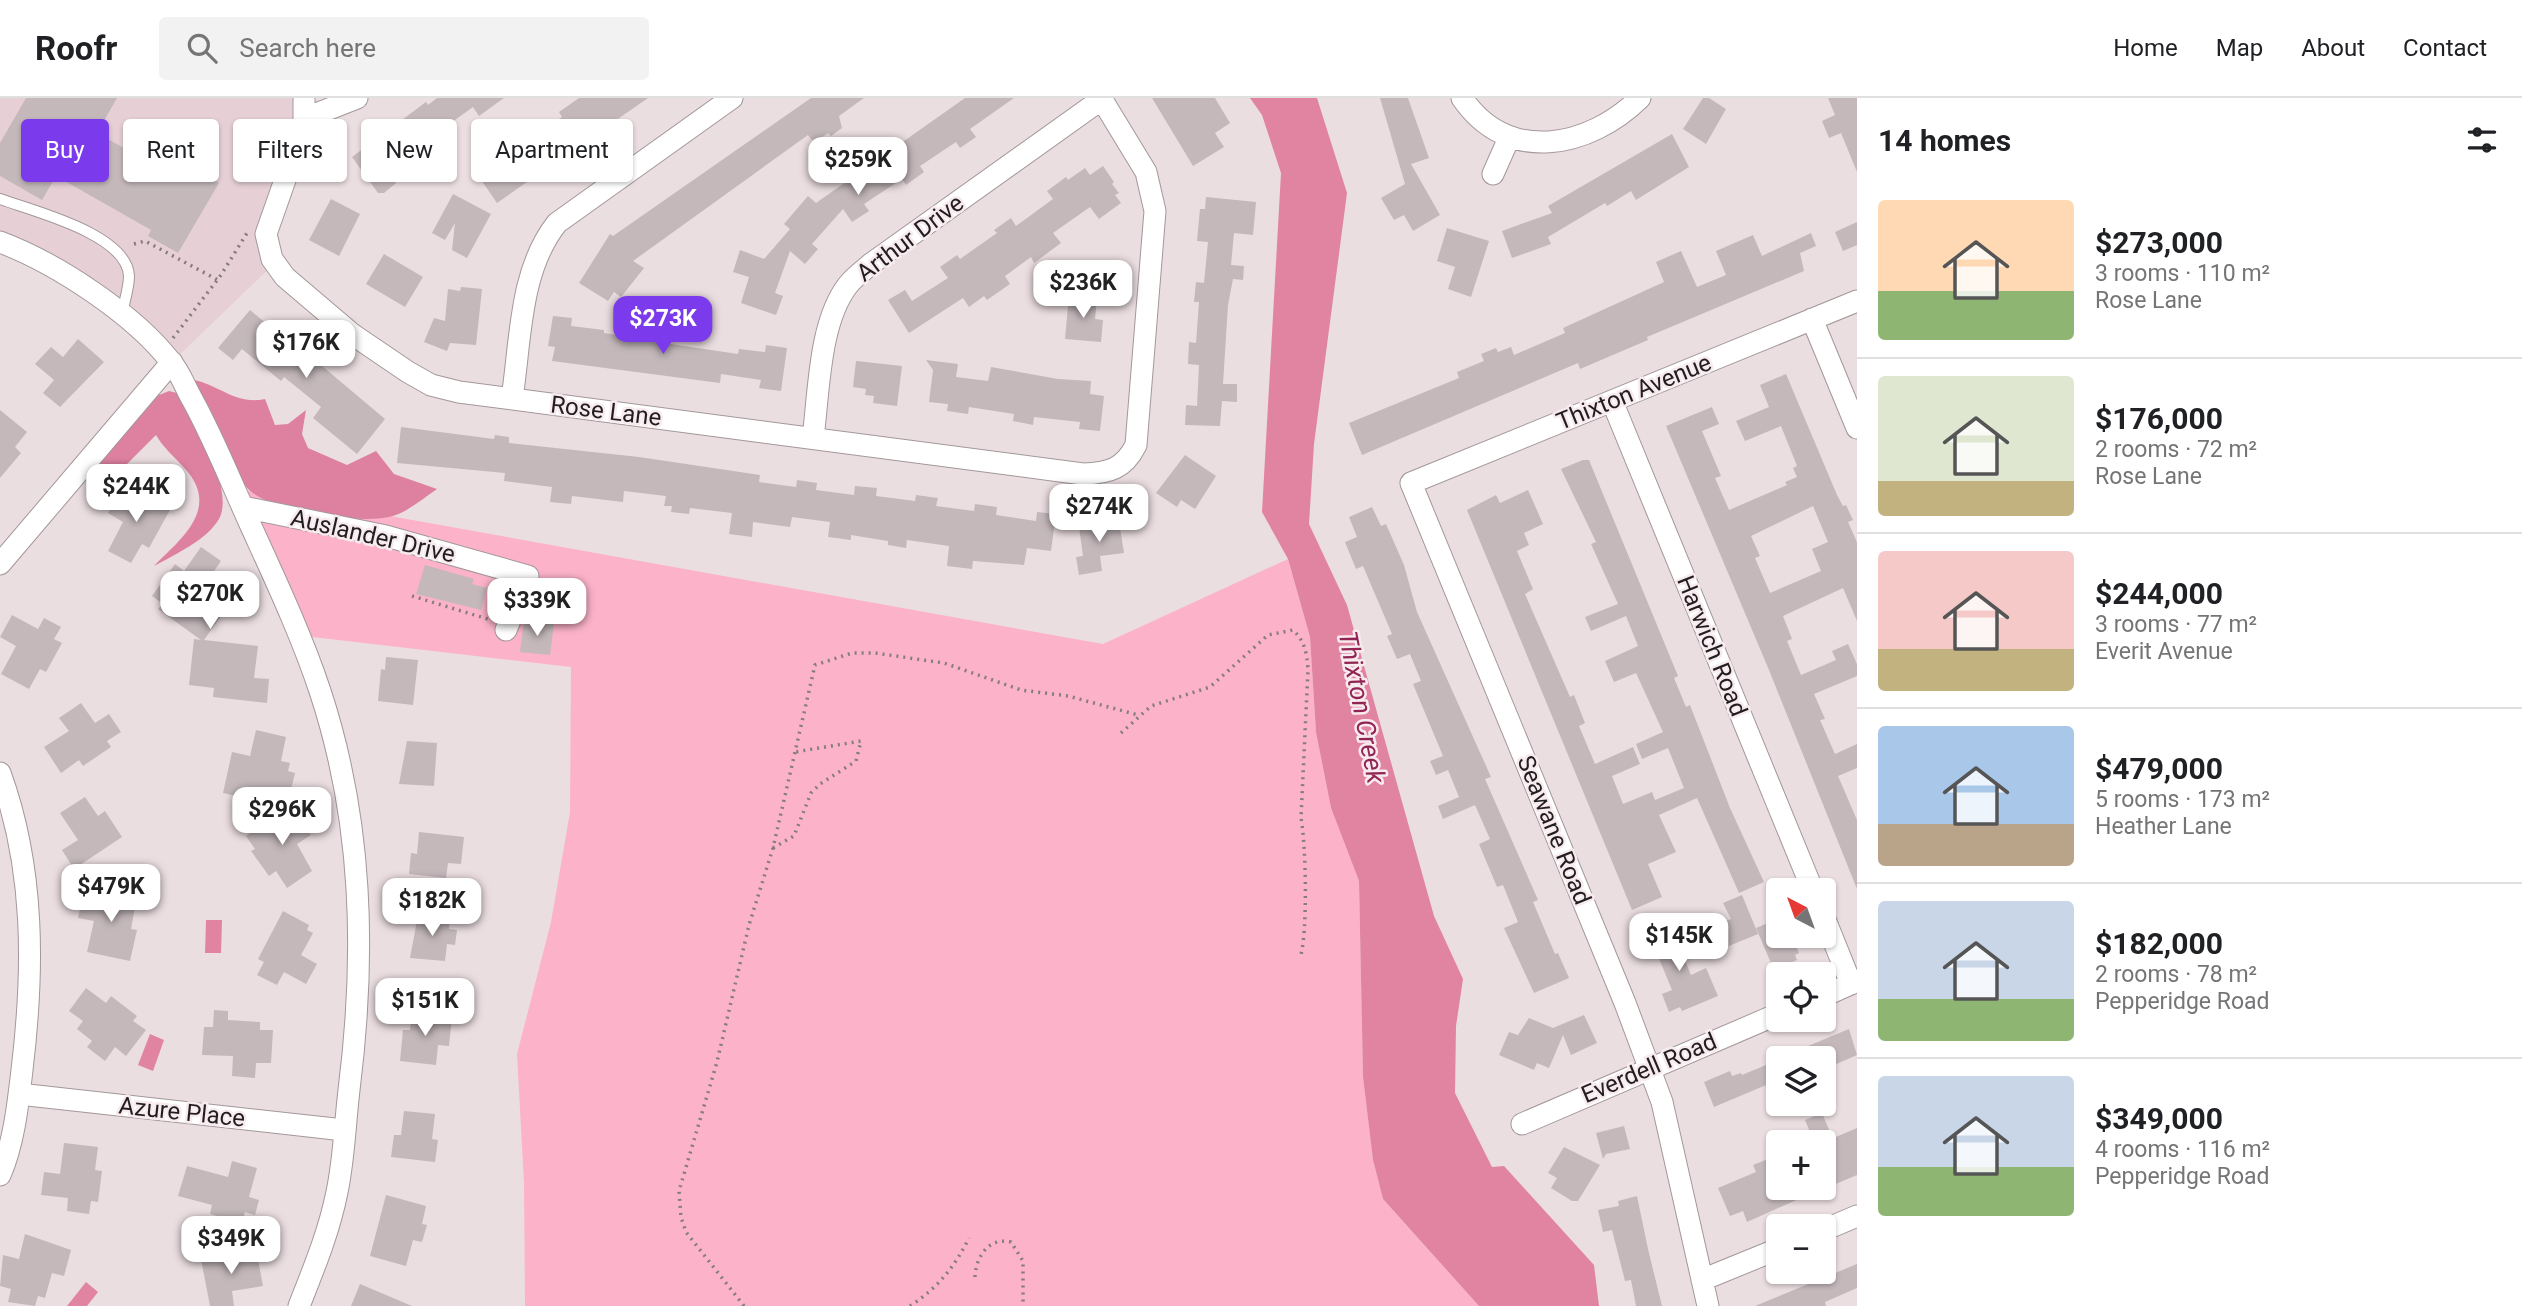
<!DOCTYPE html>
<html lang="en">
<head>
<meta charset="utf-8">
<style>
	:root { --surface:#fff; --page:#f2f2f2; --text:#202124; --muted:#757577; --line:#e0e0e0; --accent:#7c3aed }
	body { margin:0; font-family:Roboto,sans-serif; background:var(--page); color:var(--text); height:100vh; display:flex; flex-direction:column; font-size:26px; white-space:nowrap }
	* { box-sizing:border-box; margin:0 }
	p { font-size:23px; color:var(--muted) }
	.icon { flex:none; width:38px; height:38px; fill:none; stroke:currentColor; stroke-width:2; stroke-linecap:round; stroke-linejoin:round }
	.map { position:relative; flex:1; overflow:hidden }
	.details { display:flex; flex-direction:column; background:var(--surface); width:665px }
	.details>* { flex:none }
	.top-card { position:absolute; left:21px; top:21px; width:665px; height:63px; display:flex; gap:14px }
	.needle { width:46px; rotate:319deg }
	.buttons { position:absolute; left:1766px; top:780px; display:grid; gap:14px }
	.buttons a { display:grid; place-items:center; width:70px; height:70px; border-radius:7px; background:var(--surface); box-shadow:0 2px 5px #0004; font-size:35px }
	.price { position:absolute; translate:-50% -60px; padding:0 16px; border-radius:14px; background:#fff; color:#222; font-size:23px; line-height:46px; filter:drop-shadow(0 2px 4px #0008) }
	.price::after { content:''; position:absolute; left:50%; top:42px; width:21px; height:16px; margin-left:-10px; background:inherit; clip-path:polygon(0 0,100% 0,50% 100%) }
	.price.active { background:var(--accent); color:#fff }
	ul { padding:0; list-style:none }
	li { display:flex; align-items:center; gap:21px; height:175px; padding:0 21px }
	li+li { border-top:2px solid var(--line) }
	li span { display:grid; place-items:center; flex:none; width:196px; height:140px; border-radius:7px; color:#555 }
	li>.icon { margin-inline-start:auto }
	span .icon { width:84px; height:84px; fill:#fffc; stroke-width:1 }
	li b { font-size:30px }
	h2 { display:flex; justify-content:space-between; align-items:center; height:84px; padding:0 21px; font-size:30px }
	.chip { padding:0 24px; border-radius:7px; background:var(--surface); box-shadow:0 2px 5px #0004; font-size:24px; line-height:63px }
	.chip.active { background:var(--accent); color:#fff }
	header { display:flex; align-items:center; gap:42px; box-sizing:border-box; height:98px; padding:0 35px; background:var(--surface); border-bottom:2px solid var(--line) }
	header strong { font-size:33px }
	nav { display:flex; gap:38px; margin-inline-start:auto; font-size:24px }
	.search { width:490px; height:63px; background:var(--page); display:flex; align-items:center; gap:18px; box-sizing:border-box; padding:0 24px; border-radius:7px; color:var(--muted); font-size:26px }
	main { display:flex; flex:1; min-height:0 }
	.map>svg:first-child { display:block }
</style>
</head>
<body>
<header>
<strong>Roofr</strong>
<div class="search"><svg class="icon" aria-label="search" viewBox="0 0 24 24"><circle cx="10" cy="10" r="6"/><path d="M15 15l6 6"/></svg>Search here</div>
<nav><a>Home</a><a>Map</a><a>About</a><a>Contact</a></nav>
</header>
<main>
<div class="map">
<svg width="1857" height="1208" viewBox="0 0 1857 1208">
	<rect width="100%" height="100%" fill="#ebdee1"/>
	<path fill="#e6d0d6" d="M0 0H303L265 136 274 166 172 264 0 134Z"/>
	<path fill="#fcb3c9" d="M234 390 1103 546 1288 461 1310 539 1316 633 1331 710 1359 783 1363 979 1373 1062 1383 1101 1479 1208H525L524 1085 517 956 551 824 570 714 571 569 295 537Z"/>
	<path fill="#de81a0" d="M194 282C221 288 236 307 265 301L275 327 288 326 306 312 302 336 308 350 347 367 376 353 394 376 437 391C422 401 407 415 389 419 358 426 261 414 244 386Z
		M169 293 181 296C195 326 235 391 219 421 207 442 174 457 154 468 175 446 212 419 195 385 188 369 166 355 156 337L123 370 91 384 94 367 149 301Z"/>
	<path fill="#e184a2" d="M1250 0H1317L1347 95 1314 346 1309 426 1347 507 1434 818 1463 881 1456 928 1455 995 1492 1069 1504 1068 1594 1167 1599 1208H1479L1383 1101 1373 1062 1363 979 1359 783 1331 710 1316 634 1310 539 1288 461 1262 414 1281 75 1262 17Z
		M206 822H222L221 855H205Z
		M150 936 164 942 153 973 138 967Z
		M86 1184 98 1194 87 1208H67Z"/>
	<path fill="#c4b8bb" fill-rule="evenodd" d="M26 0H117L97 35 185 84 193 70 219 85 178 155 148 138 151 132 56 78 42 102 0 78V45Z
		M437 0H504L479 18 473 9 441 32 444 35 388 75 396 85 384 95H378L352 59 426 4 428 7Z
		M579 0H648L497 105 475 73 502 53 499 48 511 40 518 50 562 19 559 14Z
		M811 0H864L839 18 842 30 831 38 828 35 814 45 808 37 633 163 644 170 621 199 614 194 608 203 579 185 610 136 613 138Z
		M965 0H1014L970 31 976 39 960 50 956 44 920 68 924 74 906 87 902 81 864 106 869 113 852 124 843 111 812 146 818 151 805 166 790 153 775 195 783 198 776 217 741 205 749 179 733 174 740 152 764 161 790 131 784 126 808 98 816 105Z
		M1152 0H1215L1230 25 1215 35 1224 49 1193 68Z
		M1380 0H1408L1429 60 1411 66 1440 117 1413 133 1404 117 1394 122 1381 100 1405 86Z
		M1703 0H1709L1726 11 1706 46 1683 31Z
		M1828 0H1857V74L1841 35 1829 40 1822 23 1835 17Z
		M1672 36 1689 69 1636 102 1631 93 1607 108 1605 105 1548 139 1551 146 1512 160 1502 133 1552 115 1548 108Z
		M1103 68 1114 84 1112 86 1119 95 1115 97 1121 105 1099 121 1090 109 1053 135 1061 145 1034 165 1031 159 1005 178 1010 186 987 202 984 198 969 209 963 200 909 235 888 202 905 192 912 203 948 180 940 169 957 157 960 161 997 135 994 132 1011 120 1016 128 1053 101 1047 93 1066 79 1068 82 1085 70 1090 77Z
		M453 96 491 116 467 160 452 152 455 125 445 142 432 135Z
		M1206 99 1256 104 1253 137 1234 135 1231 167 1244 168 1243 182 1233 181 1228 207 1223 286H1237V304L1222 303 1220 328 1185 327 1186 307 1197 308 1199 267 1188 266 1189 244 1196 245 1199 204H1194L1196 184 1204 185 1208 144 1197 143 1200 111H1205Z
		M331 101 360 116 339 158 309 142Z
		M1857 124V147L1843 153 1835 134Z
		M1447 130 1489 143 1471 199 1448 191 1455 169 1437 163Z
		M1811 135 1816 148 1800 155 1804 173 1647 239 1648 242 1580 271 1578 265 1362 357 1349 325 1459 280 1457 274 1484 263 1481 256 1496 250 1498 254 1511 249 1514 257 1565 235 1563 230 1664 184 1656 164 1681 153 1697 189 1726 177 1716 153 1753 137 1762 158Z
		M384 156 423 179 405 209 366 186Z
		M461 189 482 191 476 247 450 245 447 253 424 244 434 220 445 223 448 191 460 193Z
		M1069 197 1097 200 1095 221 1103 222 1101 244 1065 241Z
		M250 212 269 228 271 225 385 321 357 356 313 320 321 309 284 279 281 283 242 251 233 262 218 250Z
		M553 218 572 220 571 228 604 232V235L642 241V238L665 241 664 245 738 256 739 251 765 254 766 247 787 250 781 293 759 290 761 282 721 276 720 285 552 263 555 249 548 248Z
		M78 241 104 264 60 309 43 295 54 282 35 266 51 249 63 259Z
		M926 262 958 266 956 279 988 283 991 269 1058 281 1091 283 1090 296 1104 298 1100 333 1079 331 1080 324 1034 319 1033 327 1013 323 1014 316 969 309 968 316 947 313 948 306 929 304 933 272Z
		M856 263 902 268 897 308 873 305 874 298 865 297 866 291 853 289Z
		M1786 276 1837 397 1843 408 1846 407 1853 422 1848 424 1857 444V523L1843 490 1783 518 1792 541 1787 543 1801 577 1836 562 1832 553 1848 546 1857 566V578L1814 596 1825 621 1820 622 1835 656 1857 646V670L1838 678 1857 722V791L1769 572 1666 328 1712 309 1719 326 1702 333 1721 378 1715 380 1729 412 1787 387 1785 384 1797 379 1793 370 1797 368 1781 328 1745 343 1736 323 1769 309 1760 287ZM1813 408 1828 444 1812 451 1821 473 1770 495 1755 460 1760 458 1751 438Z
		M0 312 27 334 15 349 21 355 0 380Z
		M401 329 494 341 495 337 509 339V345L639 359 760 377 759 384 796 389 797 382 817 385 816 392 854 397 855 388 877 390 876 398 915 403 916 397 938 400 936 408 974 413 975 406 997 409 996 417 1036 423 1037 414 1056 416 1051 453 1027 450 1024 467 973 463 972 471 947 468 949 448 907 442 906 450 888 447V443L851 437V442L828 439 830 424 792 419 790 429 753 424 752 439 729 436 732 415 690 410 689 416 671 414 672 408H664L666 398 624 393 623 404 572 398 571 406 550 404 552 389 504 383 505 375 397 365Z
		M1185 357 1216 378 1195 411 1181 402 1177 409 1156 395Z
		M1583 362H1589L1678 578 1674 580 1686 609 1690 607 1730 710 1764 784 1739 795 1697 700 1659 717 1676 754 1648 766 1662 799 1632 812 1467 412 1496 397 1500 405 1528 392 1543 426 1524 435 1529 447 1517 453 1533 491 1525 496 1570 599 1574 597 1585 625 1579 628 1595 666 1633 649 1640 666 1612 678 1623 706 1652 694 1655 702 1684 690 1668 650 1642 661 1636 646 1663 634 1636 575 1614 584 1605 563 1638 548 1626 518 1591 533 1585 519 1618 506 1591 446 1596 444 1561 371Z
		M119 393 135 402 140 394 171 410 149 450 142 446 131 465 108 453 123 424 108 415Z
		M1372 409 1381 428 1386 426 1404 467 1417 514 1491 679 1485 681 1538 802 1533 804 1555 856 1558 855 1569 880 1534 895 1504 830 1518 824 1503 787 1497 789 1479 746 1490 741 1475 707 1443 721 1438 708 1459 699 1448 672 1436 677 1430 663 1443 658 1413 586 1421 583 1410 556 1397 561 1387 538 1392 536 1363 468 1356 471 1345 444 1357 439 1349 419Z
		M1118 418 1124 455 1100 458 1102 473 1079 477 1076 459 1083 458 1079 429 1100 426 1099 421Z
		M201 449 221 463 210 479 236 497 204 542 258 548 254 580 269 581 267 605 213 599 214 590 189 587 194 541 201 542 158 511 163 506 152 498 175 466 184 473Z
		M425 467 474 481 472 486 487 490 481 512 416 496Z
		M12 517 38 531 44 520 61 529 54 541 62 545 46 574 40 571 29 591 1 576 16 548 0 539Z
		M524 522 554 526 550 557 520 554Z
		M386 559 418 562 413 607 378 603 381 571 385 572Z
		M81 605 95 625 109 616 121 634 107 643 111 649 83 668 79 662 61 675 44 649 69 633 59 620Z
		M256 632 286 639 281 663 290 665 288 673 295 675 287 709 223 695 232 654 250 658Z
		M407 643 437 645 434 688 399 686Z
		M85 699 98 718 105 713 122 739 74 771 62 752 78 742 60 715Z
		M291 707 311 737 297 746 312 773 287 790 276 773 269 778 251 753 255 751 246 738Z
		M419 734 464 739 461 766 448 765 446 780 409 776 411 755 417 756Z
		M110 791 137 797 131 831 137 832 130 863 87 854 94 823 78 820 83 797 107 802Z
		M1742 797 1758 836 1724 850 1714 828 1731 821 1723 805Z
		M283 813 309 827 307 832 313 835 301 857 317 866 306 886 284 874 277 887 257 877 264 864 258 861Z
		M418 817 450 820 449 831 457 832 455 847 447 846 445 863 410 860Z
		M1775 822 1778 838H1792L1799 855 1795 857 1797 862 1774 872 1756 830Z
		M1671 829 1691 877 1706 870 1718 898 1682 913 1680 909 1669 914 1662 896 1672 892 1658 858 1651 861 1643 842Z
		M86 890 106 905 111 898 137 918 133 923 146 932 126 958 115 949 105 963 87 949 92 943 77 931 83 923 69 913Z
		M214 912 228 913V922L260 924V932H273L271 965H256L255 980 232 978 233 958 202 957 204 929H213Z
		M412 914 452 919 449 948 438 947 436 967 400 963 403 932H410Z
		M1584 917 1597 945 1571 957 1563 937 1549 970 1537 965 1534 972 1499 957 1509 934 1518 937 1529 920 1553 930Z
		M1849 931 1857 957 1841 964 1827 970 1824 961H1777Z
		M1778 962V982L1714 1009 1704 984 1730 973 1732 978 1741 975 1742 977Z
		M404 1013 435 1016 432 1041 438 1042 435 1064 391 1059 394 1037H401Z
		M1822 1015 1830 1034 1813 1041 1805 1022Z
		M1624 1028 1630 1051 1606 1056 1603 1061 1596 1035Z
		M1857 1030V1077L1824 1091V1044Z
		M64 1045 98 1049 95 1072 102 1073 98 1104 91 1103 89 1116 67 1113 68 1100 41 1097 44 1074 60 1076Z
		M1564 1049 1600 1067 1578 1103H1572L1551 1090 1557 1080 1548 1075Z
		M1778 1057V1090H1823L1747 1124 1743 1113 1730 1118 1718 1090 1756 1074 1753 1067Z
		M232 1063 257 1070 249 1099 259 1102 255 1117 245 1114 242 1125 210 1116 212 1107 178 1098 187 1068 228 1079Z
		M386 1097 426 1108 422 1126 427 1127 422 1144 413 1142 406 1168 370 1158Z
		M1637 1098 1648 1151 1662 1208H1636L1631 1182 1625 1183 1612 1132 1603 1134 1598 1112 1619 1108 1618 1103Z
		M25 1136 71 1152 64 1178 52 1175 45 1200 38 1198 35 1208 8 1204 11 1191 0 1188 3 1157 19 1161Z
		M256 1151 263 1188 232 1193 234 1208H210L201 1161Z
		M1857 1166V1190L1825 1204 1826 1208H1755Z
		M360 1186 412 1208H351Z"/>
	<g fill="none" stroke-linecap="round" stroke-linejoin="round">
		<defs>
			<path id="lane" d="M0 101C33 113 127 136 129 178 129 190 124 204 122 216"/>
			<path id="street" d="M304 0V28L266 136 272 161 285 179 352 236 408 274 431 287 459 294 1083 376C1109 375 1124 371 1136 347L1155 113 1146 74 1101 0
				M1462 0C1508 67 1589 50 1640 0
				M306 20 357 0
				M1493 76 1509 40
				M0 144C56 165 134 216 171 264 180 274 185 289 192 301 214 341 231 384 250 426 275 481 301 536 320 593 363 723 366 857 349 992 345 1026 344 1061 337 1094 329 1134 314 1170 299 1208
				M1812 221 1857 330
				M512 300C521 242 519 173 557 125L732 0
				M1612 303 1813 793
				M813 340C819 294 819 224 848 187 854 179 864 172 872 165L1102 1
				M243 409 386 438 528 478 506 532
				M0 466 172 264
				M0 675C35 771 34 872 22 972 18 1006 14 1045 0 1077
				M1824 819 1851 886
				M1824 898 1857 883
				M19 996 344 1032
				M1522 1026 1778 916
				M1824 1132 1857 1118
				M1702 1182 1778 1151
				M1708 1208 1662 1004 1625 905 1411 385 1857 203"/>
		</defs>
		<use href="#lane" stroke="#a3979a" stroke-width="12"/>
		<use href="#street" stroke="#a3979a" stroke-width="23"/>
		<path stroke="#847c7e" stroke-width="3.5" stroke-dasharray="2 5" stroke-linecap="butt" d="M134 146 145 143 218 182
			M173 240 221 177 247 135
			M412 498 491 522
			M1121 635 1151 608 1210 589 1268 537 1293 532C1305 543 1307 556 1308 572L1301 720C1306 746 1308 837 1300 860
			M773 750 794 738 811 695 820 686 856 663 861 643 795 654
			M975 1179C976 1159 988 1139 1011 1144L1023 1163V1208
			M744 1208 686 1134 681 1119 679 1093 717 964 749 827 773 750 815 567 852 555H875L944 565 1021 592 1068 598 1138 617
			M910 1208C938 1190 955 1168 969 1140"/>
		<use href="#lane" stroke="#fff" stroke-width="10"/>
		<use href="#street" stroke="#fff" stroke-width="21"/>
	</g>
	<g text-anchor="middle" stroke-width="5" stroke-linejoin="round" paint-order="stroke">
		<g font-size="24" fill="#221d1f" stroke="#f8ebef">
			<text transform="translate(910 140) rotate(-37)" y="8">Arthur Drive</text>
			<text transform="translate(1634 294) rotate(-22)" y="8">Thixton Avenue</text>
			<text transform="translate(606 313) rotate(7)" y="8">Rose Lane</text>
			<text transform="translate(373 438) rotate(13)" y="8">Auslander Drive</text>
			<text transform="translate(1712 548) rotate(68)" y="8">Harwich Road</text>
			<text transform="translate(1554 732) rotate(68)" y="8">Seawane Road</text>
			<text transform="translate(1649 970) rotate(-23)" y="8">Everdell Road</text>
			<text transform="translate(182 1014) rotate(6)" y="8">Azure Place</text>
		</g>
		<g font-size="26" font-style="italic" fill="#912452" stroke="#f8ebef">
			<text transform="translate(1362 609) rotate(79)" y="9">Thixton Creek</text>
		</g>
	</g>
</svg>
<div class="buttons">
<a><svg class="needle" viewBox="-14 -14 28 28"><path d="M0-13l5 13h-10z" fill="#e53935"/><path d="M0 13l5-13h-10z" fill="#757577"/></svg></a>
<a><svg class="icon" aria-label="locate" viewBox="0 0 24 24"><circle cx="12" cy="12" r="6"/><path d="M12 2v4M12 18v4M2 12h4M18 12h4"/></svg></a>
<a><svg class="icon" aria-label="layers" viewBox="0 0 24 24"><path d="M12 4l9 5-9 5-9-5zM3 14l9 5 9-5"/></svg></a>
<a>+</a>
<a>−</a>
</div>
<b class="price" style="left:858px;top:99px">$259K</b>
<b class="price" style="left:1083px;top:222px">$236K</b>
<b class="price active" style="left:663px;top:258px">$273K</b>
<b class="price" style="left:306px;top:282px">$176K</b>
<b class="price" style="left:136px;top:426px">$244K</b>
<b class="price" style="left:1099px;top:446px">$274K</b>
<b class="price" style="left:210px;top:533px">$270K</b>
<b class="price" style="left:537px;top:540px">$339K</b>
<b class="price" style="left:282px;top:749px">$296K</b>
<b class="price" style="left:111px;top:826px">$479K</b>
<b class="price" style="left:432px;top:840px">$182K</b>
<b class="price" style="left:1679px;top:875px">$145K</b>
<b class="price" style="left:425px;top:940px">$151K</b>
<b class="price" style="left:231px;top:1178px">$349K</b>
<div class="top-card">
<a class="chip active">Buy</a>
<a class="chip">Rent</a>
<a class="chip">Filters</a>
<a class="chip">New</a>
<a class="chip">Apartment</a>
</div>
</div>
<section class="details">
<h2>14 homes<svg class="icon" aria-label="filters" viewBox="0 0 24 24"><path d="M4 7h16M4 17h16"/><circle cx="9" cy="7" r="2"/><circle cx="15" cy="17" r="2"/></svg></h2>
<ul>
<li><span style="background:linear-gradient(#ffd9b3 65%,#8fb573 0)"><svg class="icon" aria-label="home" viewBox="0 0 24 24"><path d="M3 11l9-7 9 7M6 9v11h12V9"/></svg></span><div><b>$273,000</b><p>3 rooms · 110 m²</p><p>Rose Lane</p></div></li>
<li><span style="background:linear-gradient(#dfe7d0 75%,#c2b280 0)"><svg class="icon" aria-label="home" viewBox="0 0 24 24"><path d="M3 11l9-7 9 7M6 9v11h12V9"/></svg></span><div><b>$176,000</b><p>2 rooms · 72 m²</p><p>Rose Lane</p></div></li>
<li><span style="background:linear-gradient(#f6c9c9 70%,#c2b280 0)"><svg class="icon" aria-label="home" viewBox="0 0 24 24"><path d="M3 11l9-7 9 7M6 9v11h12V9"/></svg></span><div><b>$244,000</b><p>3 rooms · 77 m²</p><p>Everit Avenue</p></div></li>
<li><span style="background:linear-gradient(#a9c7e8 70%,#b9a48a 0)"><svg class="icon" aria-label="home" viewBox="0 0 24 24"><path d="M3 11l9-7 9 7M6 9v11h12V9"/></svg></span><div><b>$479,000</b><p>5 rooms · 173 m²</p><p>Heather Lane</p></div></li>
<li><span style="background:linear-gradient(#c9d6e8 70%,#8fb573 0)"><svg class="icon" aria-label="home" viewBox="0 0 24 24"><path d="M3 11l9-7 9 7M6 9v11h12V9"/></svg></span><div><b>$182,000</b><p>2 rooms · 78 m²</p><p>Pepperidge Road</p></div></li>
<li><span style="background:linear-gradient(#c9d6e8 65%,#8fb573 0)"><svg class="icon" aria-label="home" viewBox="0 0 24 24"><path d="M3 11l9-7 9 7M6 9v11h12V9"/></svg></span><div><b>$349,000</b><p>4 rooms · 116 m²</p><p>Pepperidge Road</p></div></li>
</ul>
</section>
</main>
</body>
</html>
